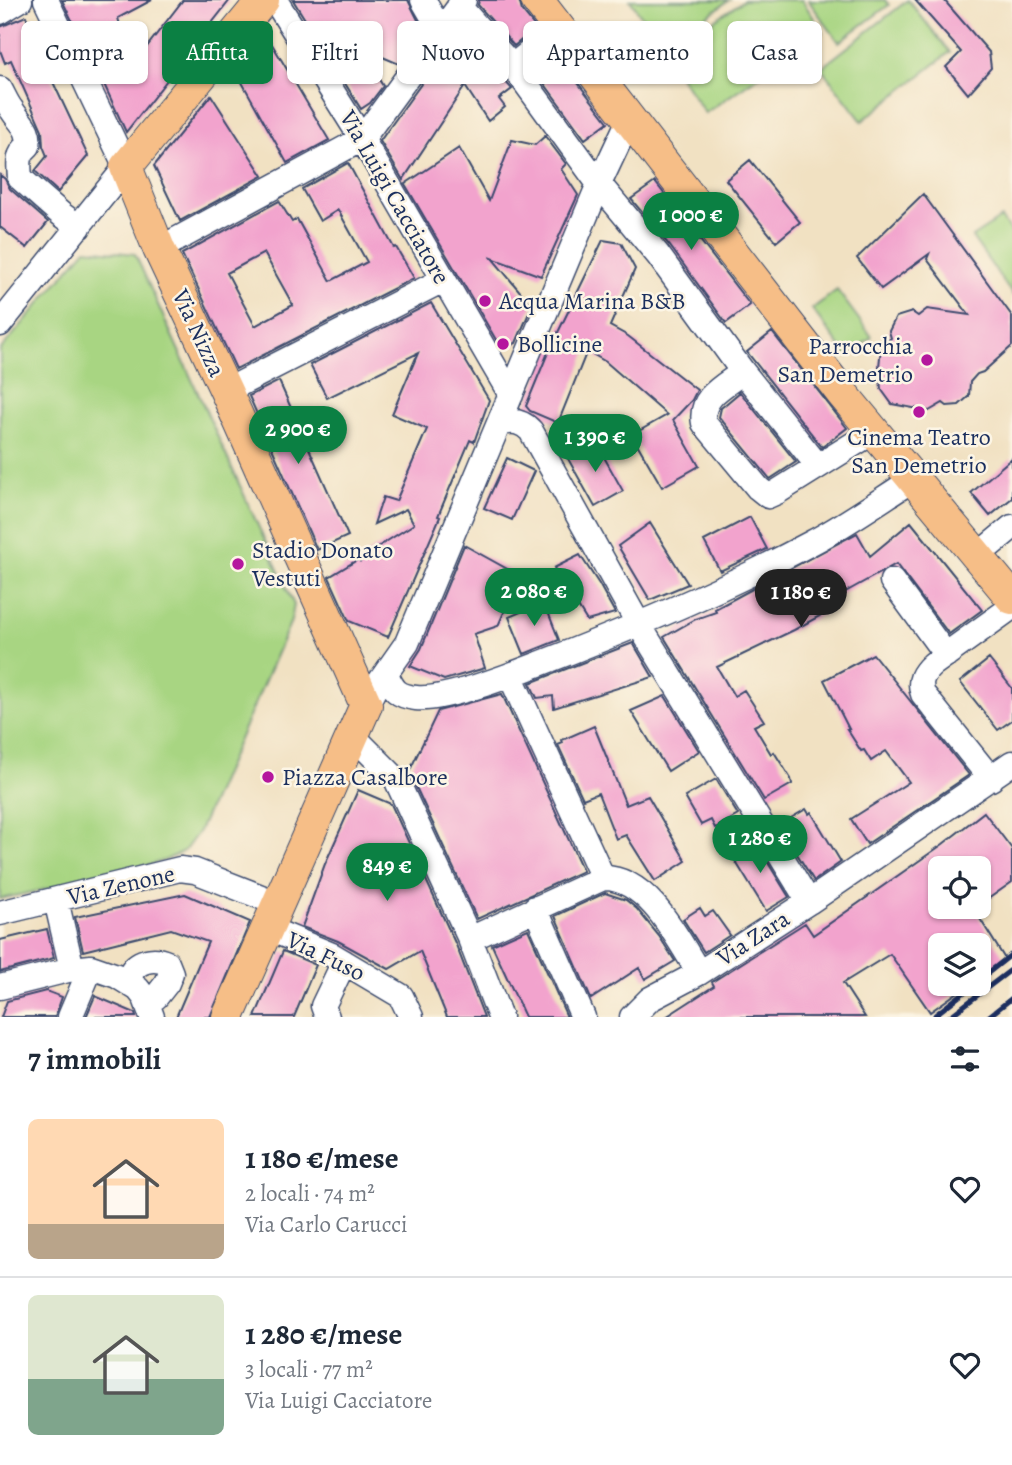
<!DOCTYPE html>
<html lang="it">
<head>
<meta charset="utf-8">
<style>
	:root { --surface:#fff; --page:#f6f6f7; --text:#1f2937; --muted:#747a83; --line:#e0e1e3; --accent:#0b8043 }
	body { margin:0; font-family:Alegreya,serif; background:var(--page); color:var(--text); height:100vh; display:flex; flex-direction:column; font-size:26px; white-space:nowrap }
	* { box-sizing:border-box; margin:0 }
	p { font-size:23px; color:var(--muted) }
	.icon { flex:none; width:38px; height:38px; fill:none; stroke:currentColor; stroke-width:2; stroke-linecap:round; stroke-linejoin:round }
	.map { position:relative; height:1017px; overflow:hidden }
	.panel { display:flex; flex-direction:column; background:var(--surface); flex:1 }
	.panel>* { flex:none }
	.top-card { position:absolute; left:21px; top:21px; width:971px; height:63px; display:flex; gap:14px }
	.fabs { position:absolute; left:928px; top:856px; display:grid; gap:14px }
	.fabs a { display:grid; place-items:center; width:63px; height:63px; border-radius:10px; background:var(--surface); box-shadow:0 2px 5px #0004; font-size:35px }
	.price { position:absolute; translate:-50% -60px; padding:0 16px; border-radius:24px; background:var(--accent); color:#fff; font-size:23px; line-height:46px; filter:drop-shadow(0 2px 4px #0008) }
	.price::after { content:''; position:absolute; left:50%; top:42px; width:21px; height:16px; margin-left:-10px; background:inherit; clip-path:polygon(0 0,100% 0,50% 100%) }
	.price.current { background:#222; color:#fff }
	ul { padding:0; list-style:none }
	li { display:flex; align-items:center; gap:21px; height:175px; padding:0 28px }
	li+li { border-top:2px solid var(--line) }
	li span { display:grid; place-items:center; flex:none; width:196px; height:140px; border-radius:10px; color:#555 }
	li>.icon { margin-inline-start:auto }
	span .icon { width:84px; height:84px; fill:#fffc; stroke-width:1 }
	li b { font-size:30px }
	h2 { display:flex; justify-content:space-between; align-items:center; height:84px; padding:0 28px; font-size:30px }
	.chip { padding:0 24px; border-radius:10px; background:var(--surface); box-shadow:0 2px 5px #0004; font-size:24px; line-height:63px }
	.chip.current { background:var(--accent); color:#fff }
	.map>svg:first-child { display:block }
</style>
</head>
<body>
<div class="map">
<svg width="1012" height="1017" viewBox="0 0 1012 1017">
	<rect width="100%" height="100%" fill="#fcf5e5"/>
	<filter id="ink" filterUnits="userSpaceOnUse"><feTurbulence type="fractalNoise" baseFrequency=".0143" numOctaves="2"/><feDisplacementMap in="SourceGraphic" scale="14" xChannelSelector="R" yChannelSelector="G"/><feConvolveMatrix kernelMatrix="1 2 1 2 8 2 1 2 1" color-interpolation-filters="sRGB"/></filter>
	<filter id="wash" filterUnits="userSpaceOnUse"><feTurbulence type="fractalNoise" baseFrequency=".00686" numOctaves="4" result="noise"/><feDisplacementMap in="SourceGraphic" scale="28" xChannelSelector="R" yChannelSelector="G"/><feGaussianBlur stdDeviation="1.57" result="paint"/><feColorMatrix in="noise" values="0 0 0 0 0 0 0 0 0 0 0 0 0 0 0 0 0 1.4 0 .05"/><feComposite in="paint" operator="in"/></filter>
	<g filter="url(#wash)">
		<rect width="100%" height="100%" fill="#f1e1c2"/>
		<path fill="#a8d582" stroke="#628270" stroke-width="2" d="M630 0H729L664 48Z
			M744 0H802L823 32 705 113 665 54Z
			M808 0H885L889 5 839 42Z
			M908 0 950 52 862 121 821 68Z
			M1001 218 1012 234V294L972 237Z
			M86 249 135 254 294 605 291 621 199 831 185 850 166 860 114 875 0 899V350Z
			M837 290 872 337 847 356 812 309Z"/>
		<g id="blocks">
			<path fill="#f2a3cd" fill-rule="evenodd" d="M62 0H152L118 18 132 66 183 0H230L126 132 82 36 80 37Z
				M293 0H408L423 30 399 64 359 47 383 86 370 103 361 109Z
				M479 0H519L522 11 536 28 514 46 478 5Z
				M915 0H944L989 52 991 68 968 94 946 67 961 52Z
				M26 16 44 63 88 156 58 192 35 171 47 156 43 146 42 130 11 60 5 63 0 50V27Z
				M263 29 329 140 287 163 233 66Z
				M460 30 512 89 499 99 505 107 488 121 465 86 403 180 380 141Z
				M554 52 608 122 585 139 533 68Z
				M211 95 263 176 180 221 154 166Z
				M545 136 566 164 561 169 578 195 541 276 492 258 532 306 516 343 502 350 405 184 459 148 489 201 512 140 535 145Z
				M750 160 800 222 776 242 726 180Z
				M348 163 394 248 396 247 414 278 236 369 182 254 279 201 292 222 297 219 331 281 367 262 338 210 320 221 302 189ZM264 253 293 305 255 326 227 273Z
				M0 175 5 179 10 189 48 222 27 248 0 227Z
				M655 182 750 305 726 323 670 246 631 199Z
				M923 194 1012 316V346L983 372 977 374 970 382 969 396 959 405 947 406 943 403 929 411 892 404 881 389 879 367 881 347 891 338 889 331 896 317 912 312 918 316 927 309 969 315 927 259 929 254 881 289 857 258Z
				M603 240 621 243 635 269 610 326 628 336 697 390 692 400 673 420 699 466 662 487 632 435 667 415 606 362 587 351 558 423 530 411 526 406 547 355Z
				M431 303 489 400 474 442 470 440 438 516 440 517 388 637 349 621 329 577 359 559 360 561 362 557 414 524 406 509 374 524 383 497 396 501 427 429 392 414 418 353 327 398 310 365Z
				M772 332 847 428 822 447 747 352Z
				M279 381 348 536 317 550 249 396Z
				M740 392 796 462 770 479 719 417 721 408Z
				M595 441 623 491 595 507 567 457Z
				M507 458 534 471 512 520 484 508Z
				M1012 458V498L990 516 971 493Z
				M750 517 767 549 720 571 704 541Z
				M911 522 982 610 949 634 896 564 822 605 827 612 794 630 717 667 734 696 744 690 764 721 754 726 771 754 774 752 791 779 792 784 764 800 664 637 696 619 716 612 715 609 857 533 870 556Z
				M650 523 688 584 650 600 618 546Z
				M464 545 520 576 498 626 474 634 485 668 444 680 410 666 421 649Z
				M580 555 599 584 615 613 587 621 554 568Z
				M544 602 559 640 524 654 509 617Z
				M633 643 653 677 554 708 553 696 537 698 530 683Z
				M873 654 969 775 867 844 851 819 909 782 886 751 871 761 864 750 861 751 847 729H849L824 680Z
				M989 659 1012 688V720L998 730 960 682Z
				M502 694 583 871 477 919 409 772 438 711Z
				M665 696 699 751 668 771 631 711Z
				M594 726 626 805 648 796 686 861 655 881 626 835 616 839 598 793 583 799 558 745 563 743 562 740Z
				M716 779 738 815 715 828 711 820 701 825 685 797Z
				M358 790 391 804 456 945 484 1017H447L420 951 389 969 338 941 302 927 325 864Z
				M806 809 809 814 811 812 841 862 814 881 779 825Z
				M984 812 1012 849V882L978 906V868H940V906H972L1005 959 978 978V945H940V984H969L930 1012 890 954 843 983 865 1017H666L714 986 712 982 805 923 813 935 943 844Z
				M754 840 789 897 766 911 731 854Z
				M605 893 626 900 637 909 659 936 675 961 645 979 639 968 591 999 555 916Z
				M185 894 250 922 210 1017H176L208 942 171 929 83 951 75 917Z
				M700 908 705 916 713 911 730 935 704 952 683 919Z
				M47 929 54 958 0 972V940Z
				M528 929 567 1017H525L492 945Z
				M283 951 316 965 294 1017H255Z
				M46 991 62 997 55 1017H1L7 1001Z
				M95 996 135 1013 136 1017H86Z"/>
		</g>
	</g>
	<g filter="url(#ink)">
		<use href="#blocks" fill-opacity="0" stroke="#3b4a6d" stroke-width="2"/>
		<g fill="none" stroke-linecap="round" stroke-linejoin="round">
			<defs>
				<path id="minor" d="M275 0 362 139 511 395
					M423 0 441 31
					M459 6 519 74 599 184 658 255 743 372 818 466
					M0 12 20 0
					M513 66 559 28
					M0 89C4 96 7 104 12 110 20 123 31 129 28 146 17 154 19 165 20 178L61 214 79 227
					M159 249 362 139 464 0
					M0 324 126 167 46 0
					M743 372C724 386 699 397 704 423L758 488 768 496 777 492 873 432
					M226 391 443 280
					M500 424C512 420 522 421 531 431L639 625 809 902
					M977 556 1012 527
					M892 581 946 655
					M386 674C393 690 397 696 416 698 445 701 511 675 539 664 633 628 724 590 813 542 847 524 879 501 912 480
					M510 675 603 878C648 877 678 939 699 973
					M366 705 374 690 407 643 599 184 629 120
					M353 736 396 779 470 939 500 1017
					M991 779 923 694C918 681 923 673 933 664L1012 607
					M56 900 72 969
					M535 908 583 1017
					M0 913 180 869 195 871 279 904
					M267 928 332 955 401 996 411 1017
					M470 939 603 878
					M132 984 130 975C136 960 154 957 167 963L171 973 167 983 156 997 145 998
					M0 987 72 969 91 967 117 976 138 989 145 998 152 1017
					M70 1017 91 967
					M327 1017 323 1006 344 962
					M632 1017 650 999 699 973 809 902 1012 763"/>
				<path id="major" d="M537 0 841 392 1012 598
					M228 1017 366 705 226 391 159 249 126 167 263 0"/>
			</defs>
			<use href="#minor" stroke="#3b4a6d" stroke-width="27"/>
			<use href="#major" stroke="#3b4a6d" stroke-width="34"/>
			<use href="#minor" stroke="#fff" stroke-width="24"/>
			<use href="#major" stroke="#f6be87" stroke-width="32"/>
			<path stroke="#1b2f5e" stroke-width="5" d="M978 981 1012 954
				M935 1015 975 984
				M949 1017 1012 969
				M988 1017 1012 998"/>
		</g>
	</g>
	<g fill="#b5179e" stroke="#fcf5e5" stroke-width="2.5">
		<circle cx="485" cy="301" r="7"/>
		<circle cx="503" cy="344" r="7"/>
		<circle cx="927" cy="360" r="7"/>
		<circle cx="919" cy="412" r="7"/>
		<circle cx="238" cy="564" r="7"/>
		<circle cx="268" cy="777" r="7"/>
	</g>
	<g text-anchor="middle" stroke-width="5" stroke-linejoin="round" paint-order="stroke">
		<g font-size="24" fill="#1b2f5e" stroke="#fcf5e5">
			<text transform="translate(395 197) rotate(60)" y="8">Via Luigi Cacciatore</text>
			<text transform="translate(199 333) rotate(65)" y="8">Via Nizza</text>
			<text transform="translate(121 885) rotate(-13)" y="8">Via Zenone</text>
			<text transform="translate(753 938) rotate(-33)" y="8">Via Zara</text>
			<text transform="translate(326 956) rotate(26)" y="8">Via Fuso</text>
		</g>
		<g font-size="24" fill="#1b2f5e" stroke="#fcf5e5" text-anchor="start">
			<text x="499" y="309">Acqua Marina B&amp;B</text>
			<text x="517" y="352">Bollicine</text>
			<text x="913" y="354" text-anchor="end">Parrocchia<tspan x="913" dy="28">San Demetrio</tspan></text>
			<text x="919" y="445" text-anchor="middle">Cinema Teatro<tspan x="919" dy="28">San Demetrio</tspan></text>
			<text x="252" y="558">Stadio Donato<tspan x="252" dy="28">Vestuti</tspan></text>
			<text x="282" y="785">Piazza Casalbore</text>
		</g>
	</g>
</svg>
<div class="fabs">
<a><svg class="icon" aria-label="locate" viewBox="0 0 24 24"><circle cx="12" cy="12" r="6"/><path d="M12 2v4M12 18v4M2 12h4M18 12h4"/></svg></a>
<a><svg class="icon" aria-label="layers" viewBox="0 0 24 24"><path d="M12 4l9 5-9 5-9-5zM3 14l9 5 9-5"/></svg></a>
</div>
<b class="price" style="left:691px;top:252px">1 000 €</b>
<b class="price" style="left:298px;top:466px">2 900 €</b>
<b class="price" style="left:595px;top:474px">1 390 €</b>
<b class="price" style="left:534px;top:628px">2 080 €</b>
<b class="price current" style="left:801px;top:629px">1 180 €</b>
<b class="price" style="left:760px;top:875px">1 280 €</b>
<b class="price" style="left:387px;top:903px">849 €</b>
<div class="top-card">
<a class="chip">Compra</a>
<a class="chip current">Affitta</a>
<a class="chip">Filtri</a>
<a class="chip">Nuovo</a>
<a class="chip">Appartamento</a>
<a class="chip">Casa</a>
</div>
</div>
<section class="panel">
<h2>7 immobili<svg class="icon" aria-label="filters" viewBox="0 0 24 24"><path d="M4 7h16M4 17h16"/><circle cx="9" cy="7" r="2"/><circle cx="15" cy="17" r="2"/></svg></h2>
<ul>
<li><span style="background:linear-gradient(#ffd9b3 75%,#b9a48a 0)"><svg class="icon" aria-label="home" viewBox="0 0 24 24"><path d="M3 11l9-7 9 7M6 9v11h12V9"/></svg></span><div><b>1 180 €/mese</b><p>2 locali · 74 m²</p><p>Via Carlo Carucci</p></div><svg class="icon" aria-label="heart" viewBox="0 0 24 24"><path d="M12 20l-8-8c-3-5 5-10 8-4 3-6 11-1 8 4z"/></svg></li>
<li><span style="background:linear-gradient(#dfe7d0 60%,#7fa58c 0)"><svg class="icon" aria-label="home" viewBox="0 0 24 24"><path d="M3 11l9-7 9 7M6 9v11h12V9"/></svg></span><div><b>1 280 €/mese</b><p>3 locali · 77 m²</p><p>Via Luigi Cacciatore</p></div><svg class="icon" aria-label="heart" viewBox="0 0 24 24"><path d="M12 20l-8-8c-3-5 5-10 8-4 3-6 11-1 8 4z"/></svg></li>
</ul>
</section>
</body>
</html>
